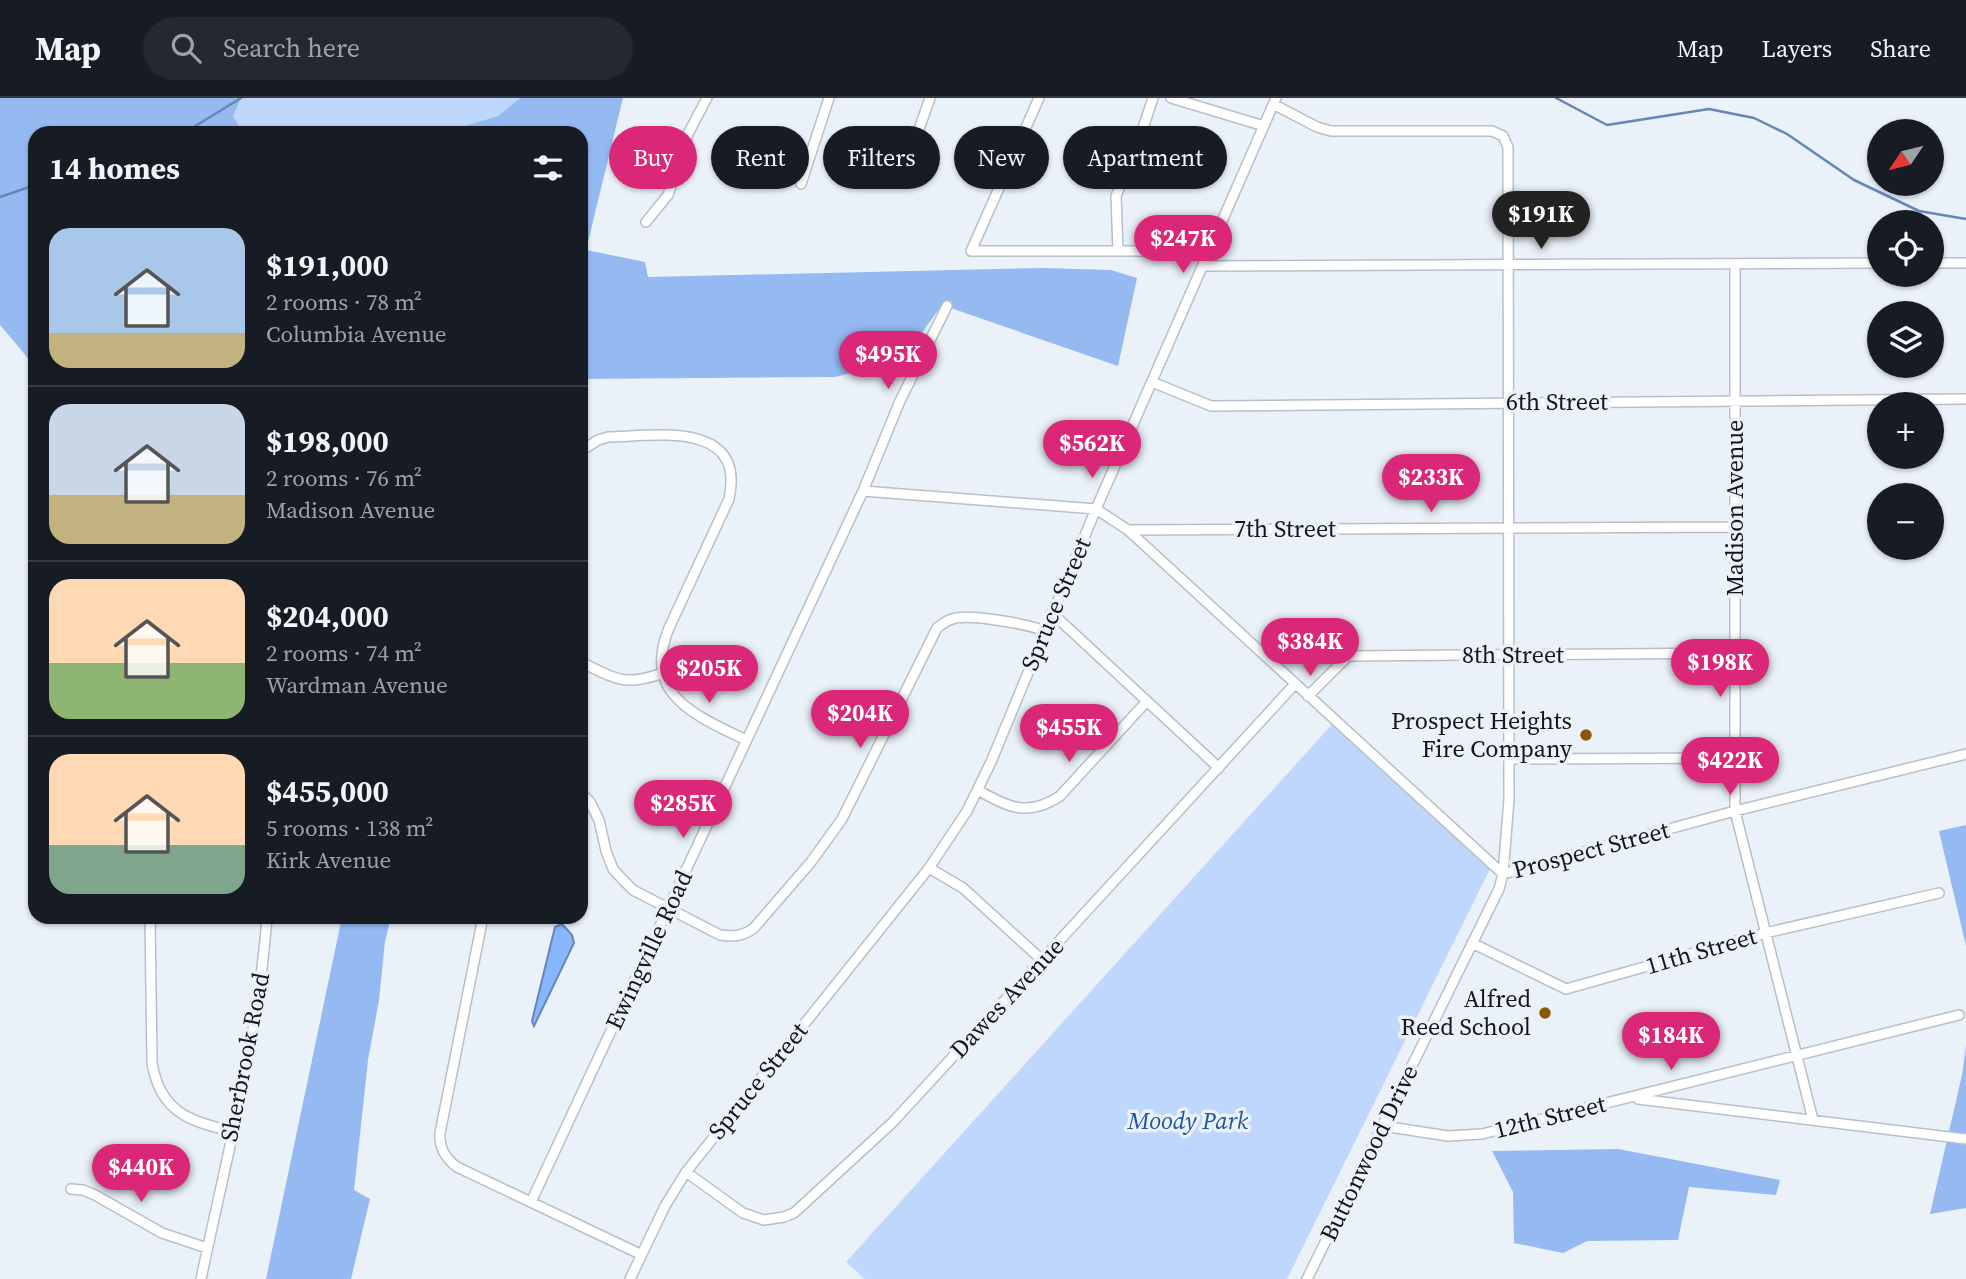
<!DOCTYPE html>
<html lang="en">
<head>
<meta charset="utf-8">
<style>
	:root { --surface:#171b24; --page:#242831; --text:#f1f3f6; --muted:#9ea1a6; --line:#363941; --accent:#db2777 }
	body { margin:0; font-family:"Source Serif 4",serif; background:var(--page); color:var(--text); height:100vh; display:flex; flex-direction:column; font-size:26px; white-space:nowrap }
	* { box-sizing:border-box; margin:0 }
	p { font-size:23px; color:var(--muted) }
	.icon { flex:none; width:38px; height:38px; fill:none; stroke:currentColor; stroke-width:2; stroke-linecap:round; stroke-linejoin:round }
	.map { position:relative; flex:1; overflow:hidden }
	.details { position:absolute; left:28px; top:28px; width:560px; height:798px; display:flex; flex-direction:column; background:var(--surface); border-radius:21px; box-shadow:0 2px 5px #0004 }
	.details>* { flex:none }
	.top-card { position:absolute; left:609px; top:28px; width:665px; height:63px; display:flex; gap:14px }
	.needle { width:46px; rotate:235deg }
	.fabs { position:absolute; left:1867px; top:21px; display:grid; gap:14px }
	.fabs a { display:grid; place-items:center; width:77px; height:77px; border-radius:50%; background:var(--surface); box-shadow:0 2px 5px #0004; font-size:35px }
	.price { position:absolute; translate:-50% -60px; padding:0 16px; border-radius:24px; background:var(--accent); color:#fff; font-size:23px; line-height:46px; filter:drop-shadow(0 2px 4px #0008) }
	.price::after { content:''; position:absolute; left:50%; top:42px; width:21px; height:16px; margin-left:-10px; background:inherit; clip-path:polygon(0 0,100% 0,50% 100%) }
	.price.current { background:#222; color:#fff }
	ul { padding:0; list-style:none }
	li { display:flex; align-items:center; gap:21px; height:175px; padding:0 21px }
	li+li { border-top:2px solid var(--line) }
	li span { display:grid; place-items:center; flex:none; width:196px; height:140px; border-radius:21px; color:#555 }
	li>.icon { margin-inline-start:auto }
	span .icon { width:84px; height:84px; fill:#fffc; stroke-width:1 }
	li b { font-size:30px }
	h2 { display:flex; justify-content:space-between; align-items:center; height:84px; padding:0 21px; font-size:30px }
	.tag { padding:0 24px; border-radius:32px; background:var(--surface); box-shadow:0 2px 5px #0004; font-size:24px; line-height:63px }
	.tag.current { background:var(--accent); color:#fff }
	header { display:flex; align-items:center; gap:42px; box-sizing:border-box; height:98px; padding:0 35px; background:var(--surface); border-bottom:2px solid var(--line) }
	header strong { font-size:33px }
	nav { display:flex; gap:38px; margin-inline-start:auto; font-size:24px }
	.search { width:490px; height:63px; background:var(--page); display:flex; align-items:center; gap:18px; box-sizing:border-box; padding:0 24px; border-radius:38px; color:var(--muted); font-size:26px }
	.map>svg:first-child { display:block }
</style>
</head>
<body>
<header>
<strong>Map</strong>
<div class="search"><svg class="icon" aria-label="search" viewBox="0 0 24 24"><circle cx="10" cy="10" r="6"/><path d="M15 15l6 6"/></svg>Search here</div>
<nav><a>Map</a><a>Layers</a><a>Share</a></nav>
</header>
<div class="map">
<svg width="1966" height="1181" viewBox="0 0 1966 1181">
	<rect width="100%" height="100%" fill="#ebf1f9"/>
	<path fill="#bfd7fc" d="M241 0H520L498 18 441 35H243L233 18Z
		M1335 623 1494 763 1287 1181H865L846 1164Z"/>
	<path fill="#95baf2" d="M0 0H241L233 18 243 35H35V282L27 259 0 227Z
		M520 0H623L586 152 645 164 648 179 1043 170 1111 172 1137 180 1118 268 942 207 902 262 835 279 581 281V35H441L498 18Z
		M1966 727V848L1939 733Z
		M342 819H391L385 844 379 902 368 962 354 1092 370 1101 351 1181H266Z
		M1966 948V1110L1930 1116 1962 977Z
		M1618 1051 1780 1082 1776 1097 1689 1089 1678 1142 1587 1143 1563 1155 1514 1145 1513 1094 1492 1053Z"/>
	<path fill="#88b6fc" stroke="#6686b8" stroke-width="2" d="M562 826 572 837 574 845 534 928 532 923 555 829Z"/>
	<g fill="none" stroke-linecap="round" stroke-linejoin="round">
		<path stroke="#6686b8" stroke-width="2.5" d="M1556 0 1607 27 1709 11 1754 20 1787 36 1854 82 1919 113 1966 121
			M184 35 241 0
			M0 99 35 87"/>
		<defs>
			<path id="minor" d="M1039 0 971 153H1173L1207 158
				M1171 0 1264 28
				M1273 6 1317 29 1331 33H1492L1503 38 1508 49 1509 701 1503 776 1499 791 1307 1181
				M918 34 930 0
				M801 86 829 0
				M646 124 668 97 688 36 707 0
				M1118 153 1116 98 1137 48 1153 0
				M1932 165H1966
				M1735 166V713L1813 1022
				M1203 168 1880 165
				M1152 284 1211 308 1966 301
				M581 353 598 342 608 339C656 338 746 322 729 401L669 530C641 597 697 618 746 642
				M863 393 1096 411 1128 432 1503 776
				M1128 432 1735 429
				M1052 515 1219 670
				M581 564C616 581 624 589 663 575
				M1308 598 1348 558 1735 555
				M1509 661 1735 660
				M978 692C1008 710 1029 719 1060 698L1147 603
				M581 695 590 704 599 722 606 753 613 771 623 782 633 792 720 837C734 839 743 838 754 830L811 764 842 721 937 530C943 525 949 521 956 520 975 517 1028 526 1045 533
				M929 770 963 790 1042 862
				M1503 776 1735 713 1966 656
				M150 819 152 965C160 1013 189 1024 232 1033
				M483 819 440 1035C439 1050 445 1060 457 1069L640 1156
				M1472 845 1566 891 1765 835 1939 795
				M1638 1001 1966 1041
				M1383 1028 1448 1038 1482 1036 1959 917
				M686 1074 743 1115 764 1122 784 1119 794 1115 893 1024 1295 586
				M71 1091 83 1092 95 1097 162 1135 207 1150
				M531 1104 863 393 900 303 947 208
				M201 1181C226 1061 258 941 267 819
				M630 1181 665 1108 686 1074 929 770 967 713 991 664 1096 411 1276 0"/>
		</defs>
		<use href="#minor" stroke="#babfc7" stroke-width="12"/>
		<use href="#minor" stroke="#fff" stroke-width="9"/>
	</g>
	<g fill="#8c5805" stroke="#ebf1f9" stroke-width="2.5">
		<circle cx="1586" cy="637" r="7"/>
		<circle cx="1545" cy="915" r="7"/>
	</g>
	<g text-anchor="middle" stroke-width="7" stroke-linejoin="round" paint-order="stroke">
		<g font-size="24" fill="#151619" stroke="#ebf1f9">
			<text x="1557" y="312">6th Street</text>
			<text transform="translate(1735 410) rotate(-90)" y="8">Madison Avenue</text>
			<text x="1285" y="439">7th Street</text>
			<text transform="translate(1056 506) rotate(-67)" y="8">Spruce Street</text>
			<text x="1513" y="565">8th Street</text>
			<text transform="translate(1591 752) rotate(-15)" y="8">Prospect Street</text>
			<text transform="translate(649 852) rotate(-65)" y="8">Ewingville Road</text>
			<text transform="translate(1701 853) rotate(-16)" y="8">11th Street</text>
			<text transform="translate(1007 900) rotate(-47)" y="8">Dawes Avenue</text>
			<text transform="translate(245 959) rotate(-79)" y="8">Sherbrook Road</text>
			<text transform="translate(758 983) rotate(-51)" y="8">Spruce Street</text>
			<text transform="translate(1550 1019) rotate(-14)" y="8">12th Street</text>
			<text transform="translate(1369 1055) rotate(-64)" y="8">Buttonwood Drive</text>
		</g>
		<g font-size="24" fill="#151619" stroke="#ebf1f9" text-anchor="end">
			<text x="1572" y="631">Prospect Heights<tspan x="1572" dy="28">Fire Company</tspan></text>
			<text x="1531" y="909">Alfred<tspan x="1531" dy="28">Reed School</tspan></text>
		</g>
		<g font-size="24" font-style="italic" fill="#1f55a5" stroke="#ebf1f9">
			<text x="1188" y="1031">Moody Park</text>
		</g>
	</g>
</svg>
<div class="fabs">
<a><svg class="needle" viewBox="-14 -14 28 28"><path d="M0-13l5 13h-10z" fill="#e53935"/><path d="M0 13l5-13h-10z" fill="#9ea1a6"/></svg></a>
<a><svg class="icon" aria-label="locate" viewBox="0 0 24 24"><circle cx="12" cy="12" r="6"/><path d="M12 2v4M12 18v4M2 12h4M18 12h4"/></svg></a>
<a><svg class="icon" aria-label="layers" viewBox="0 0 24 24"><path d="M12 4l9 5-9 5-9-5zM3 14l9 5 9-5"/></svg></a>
<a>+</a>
<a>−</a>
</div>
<b class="price current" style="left:1541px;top:153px">$191K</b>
<b class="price" style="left:1183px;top:177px">$247K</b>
<b class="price" style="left:888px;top:293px">$495K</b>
<b class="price" style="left:1092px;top:382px">$562K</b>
<b class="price" style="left:1431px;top:416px">$233K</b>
<b class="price" style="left:1310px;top:580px">$384K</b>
<b class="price" style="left:1720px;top:601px">$198K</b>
<b class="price" style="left:709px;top:607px">$205K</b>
<b class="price" style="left:860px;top:652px">$204K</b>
<b class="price" style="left:1069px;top:666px">$455K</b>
<b class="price" style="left:1730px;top:699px">$422K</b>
<b class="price" style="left:683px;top:742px">$285K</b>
<b class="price" style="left:1671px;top:974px">$184K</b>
<b class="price" style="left:141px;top:1106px">$440K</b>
<div class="top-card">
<a class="tag current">Buy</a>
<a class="tag">Rent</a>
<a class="tag">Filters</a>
<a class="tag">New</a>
<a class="tag">Apartment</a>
</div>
<section class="details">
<h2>14 homes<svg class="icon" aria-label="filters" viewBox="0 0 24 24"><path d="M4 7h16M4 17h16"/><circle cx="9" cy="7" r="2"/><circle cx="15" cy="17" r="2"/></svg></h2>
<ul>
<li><span style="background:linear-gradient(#a9c7e8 75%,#c2b280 0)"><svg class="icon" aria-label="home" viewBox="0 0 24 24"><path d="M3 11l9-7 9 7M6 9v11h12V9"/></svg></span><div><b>$191,000</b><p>2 rooms · 78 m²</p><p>Columbia Avenue</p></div></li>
<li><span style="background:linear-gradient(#c9d6e8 65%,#c2b280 0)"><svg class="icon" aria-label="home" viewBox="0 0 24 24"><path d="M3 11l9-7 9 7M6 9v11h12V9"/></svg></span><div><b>$198,000</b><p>2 rooms · 76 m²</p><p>Madison Avenue</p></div></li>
<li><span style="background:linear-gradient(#ffd9b3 60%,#8fb573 0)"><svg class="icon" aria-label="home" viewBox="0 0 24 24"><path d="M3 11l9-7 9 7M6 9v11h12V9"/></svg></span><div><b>$204,000</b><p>2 rooms · 74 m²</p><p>Wardman Avenue</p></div></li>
<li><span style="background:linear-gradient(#ffd9b3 65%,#7fa58c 0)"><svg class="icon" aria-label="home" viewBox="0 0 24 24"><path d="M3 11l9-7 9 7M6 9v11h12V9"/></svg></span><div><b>$455,000</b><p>5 rooms · 138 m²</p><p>Kirk Avenue</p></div></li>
</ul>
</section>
</div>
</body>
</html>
